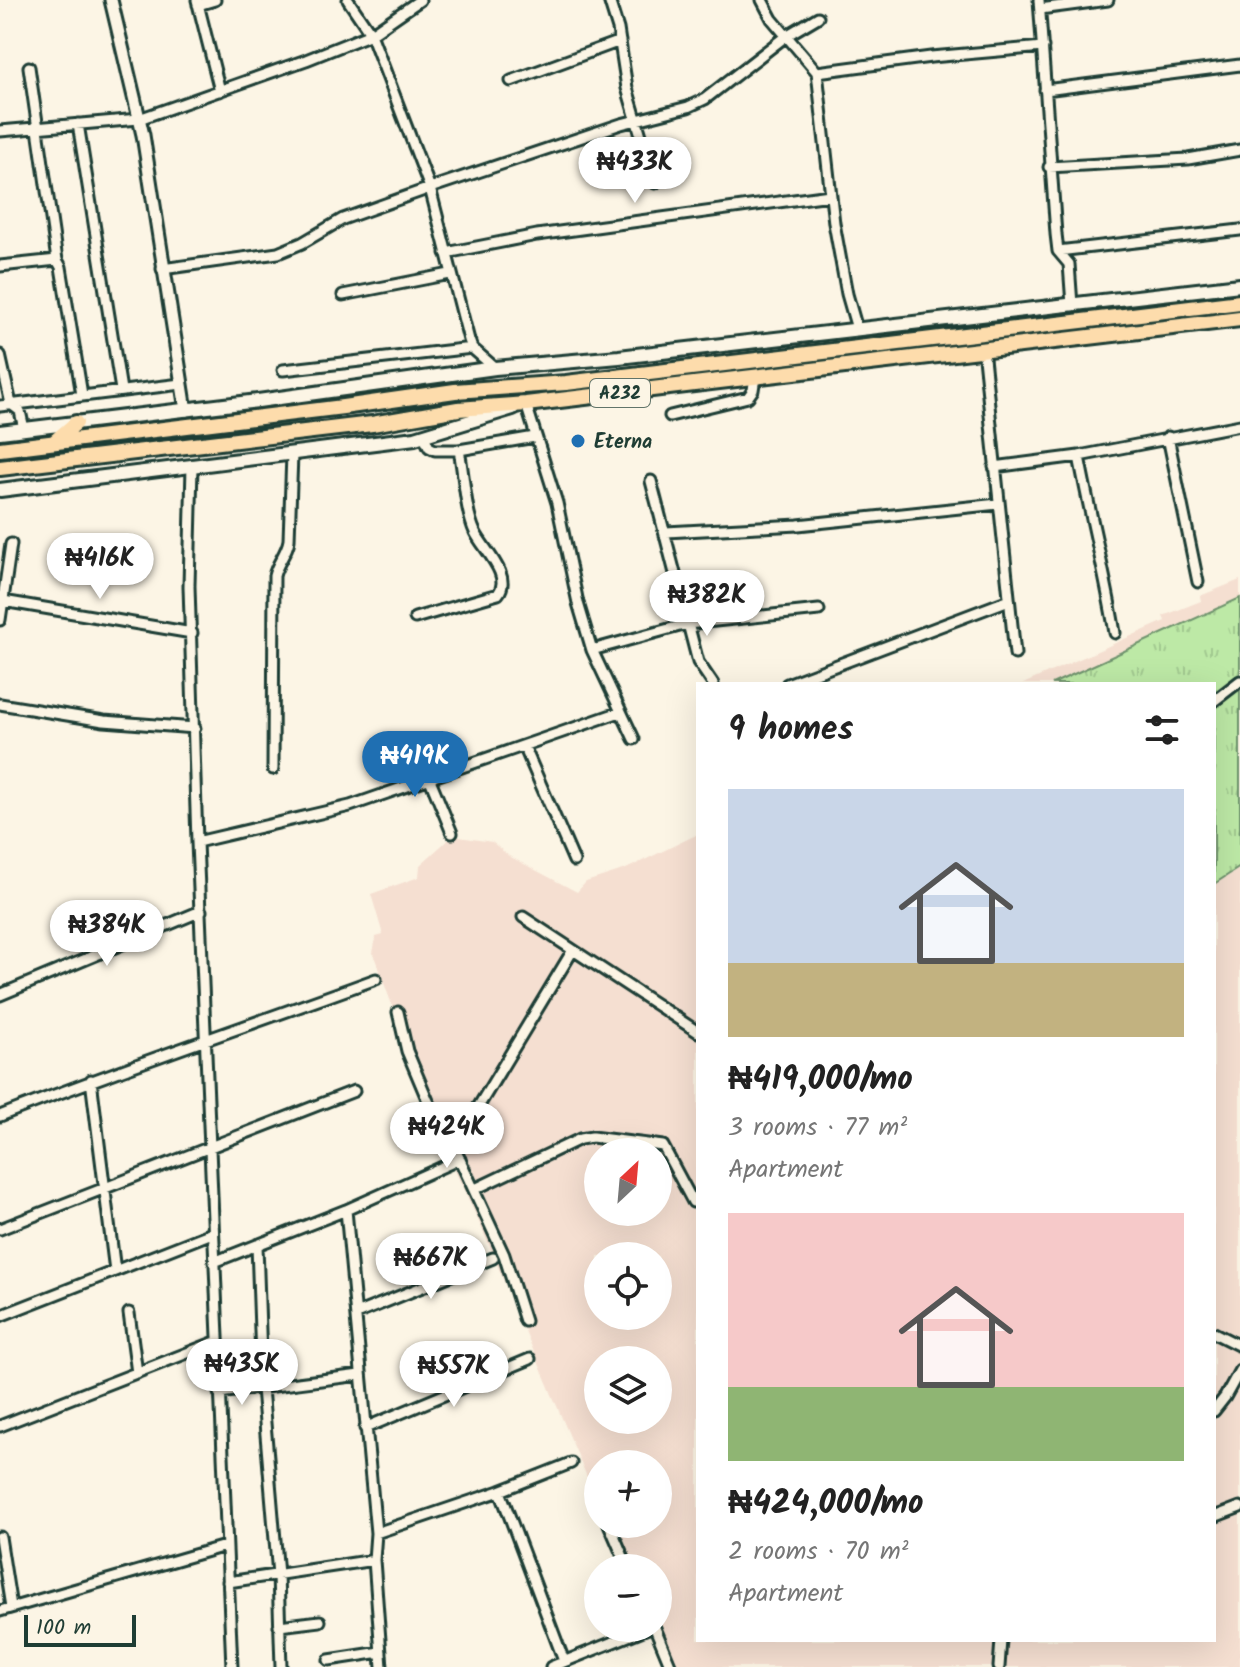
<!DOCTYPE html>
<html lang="en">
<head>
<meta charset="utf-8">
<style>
	:root { --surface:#fff; --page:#f6f6f6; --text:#222; --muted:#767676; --accent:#1f6fb2 }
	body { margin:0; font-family:Kalam,sans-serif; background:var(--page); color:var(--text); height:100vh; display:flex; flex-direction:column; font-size:30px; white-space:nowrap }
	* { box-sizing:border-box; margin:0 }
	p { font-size:26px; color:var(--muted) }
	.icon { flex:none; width:44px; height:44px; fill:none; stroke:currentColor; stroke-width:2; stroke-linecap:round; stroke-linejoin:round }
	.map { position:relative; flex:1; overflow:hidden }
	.sheet { position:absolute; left:696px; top:682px; width:520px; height:960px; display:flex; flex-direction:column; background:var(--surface); border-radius:0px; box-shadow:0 8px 32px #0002 }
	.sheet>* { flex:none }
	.needle { width:52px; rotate:26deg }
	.controls { position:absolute; left:584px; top:1138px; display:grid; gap:16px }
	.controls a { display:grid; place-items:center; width:88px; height:88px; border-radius:50%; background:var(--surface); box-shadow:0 8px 32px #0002; font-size:40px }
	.scale { position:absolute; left:24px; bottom:20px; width:112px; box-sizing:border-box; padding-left:8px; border:4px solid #1f3d34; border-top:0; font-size:22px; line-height:28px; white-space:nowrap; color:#1f3d34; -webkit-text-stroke:6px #fcf5e5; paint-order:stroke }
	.price { position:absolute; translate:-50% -68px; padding:0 18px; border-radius:28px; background:#fff; color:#222; font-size:26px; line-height:52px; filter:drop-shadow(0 2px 4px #0008) }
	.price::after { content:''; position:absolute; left:50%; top:48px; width:24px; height:18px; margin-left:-12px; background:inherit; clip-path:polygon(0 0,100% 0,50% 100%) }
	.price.current { background:var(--accent); color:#fff }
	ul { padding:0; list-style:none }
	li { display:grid; align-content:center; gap:16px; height:424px; padding:0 32px }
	li span { display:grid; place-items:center; height:248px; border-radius:0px; color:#555 }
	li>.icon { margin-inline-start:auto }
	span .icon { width:144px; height:144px; fill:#fffc; stroke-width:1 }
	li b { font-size:34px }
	h2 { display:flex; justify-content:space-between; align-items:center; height:96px; padding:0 32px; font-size:34px }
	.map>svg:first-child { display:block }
</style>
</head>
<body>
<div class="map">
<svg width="1240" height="1667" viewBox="0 0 1240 1667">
	<defs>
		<pattern id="grass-tufts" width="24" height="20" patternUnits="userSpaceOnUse" patternTransform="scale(2)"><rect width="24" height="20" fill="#bde9a6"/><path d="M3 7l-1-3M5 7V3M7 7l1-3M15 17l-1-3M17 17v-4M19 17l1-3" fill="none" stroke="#a2c990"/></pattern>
	</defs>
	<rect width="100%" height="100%" fill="#fcf5e5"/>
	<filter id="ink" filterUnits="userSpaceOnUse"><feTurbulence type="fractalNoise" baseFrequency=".0125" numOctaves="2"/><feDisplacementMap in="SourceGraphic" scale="16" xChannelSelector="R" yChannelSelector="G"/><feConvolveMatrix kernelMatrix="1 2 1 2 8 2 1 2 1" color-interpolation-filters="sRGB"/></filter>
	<g filter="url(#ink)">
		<path fill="#f5dfd1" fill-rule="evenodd" d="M1240 580V1667H677L658 1623V1568H635L616 1524H658V1464H598V1495L595 1496 479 1222 407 1068 392 1005 373 953 376 937 383 935 371 894 419 877 420 865 450 838 459 837 492 842 509 856 577 892 586 882 626 869 698 834V1640H1214V684H1023L1165 621 1163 616 1201 601 1200 596ZM598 1152H658V1212H598ZM598 1256H658V1316H598ZM598 1360H658V1420H598Z"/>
		<path fill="url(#grass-tufts)" stroke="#6e936d" stroke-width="2" d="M1240 598V867L1214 884V684H1052Z"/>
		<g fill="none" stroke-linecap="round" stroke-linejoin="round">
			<defs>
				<path id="minor" d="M197 0 220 91
					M348 0 371 34 430 188 469 340 472 348 495 368
					M609 0 618 29 627 88 655 183
					M762 0 772 19 817 72 834 223 847 294 857 329
					M1039 0 1056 234 1058 251 1069 264 1072 305
					M198 5 215 0
					M1040 9 1108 0
					M29 67 57 260 61 267 82 395
					M817 72 931 57 1043 47
					M511 81 620 41
					M1045 90 1240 65
					M78 124 121 390
					M0 131 139 119 306 60 371 34 420 0
					M1049 167 1188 159 1240 150
					M1058 251 1240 230
					M446 253 537 235 830 195
					M0 266 57 260
					M162 269 278 253 302 243 343 219 430 188 621 124 688 107 705 99 786 36 818 17
					M343 295 450 274
					M983 348 1015 654
					M0 355 11 404 20 411 24 429
					M283 370 472 348
					M526 404 557 503 578 603 592 650 634 739
					M0 406 181 384
					M670 416 748 397 753 390 755 377
					M424 436 429 447 435 450H459L535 437
					M1168 437 1198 582
					M1079 456C1090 515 1105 573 1115 633
					M192 466 189 586 197 842 232 1667
					M994 467 1079 456 1240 425
					M651 481 698 662 713 684
					M666 532 798 525 998 504
					M3 601 192 633
					M415 618 498 594C513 576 483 549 475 532 465 510 464 474 459 450
					M0 620 11 544
					M592 650 687 624 819 610
					M787 684 1009 600
					M1214 701 1240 681
					M0 704 104 721 195 728
					M524 746 574 861
					M273 769 274 576C277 563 287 553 289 540L292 454
					M429 777 452 833
					M197 842 350 806 620 712
					M523 917 698 1032
					M0 995 201 911
					M398 1012 407 1051 428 1101 454 1147 504 1255 525 1321
					M91 1080 115 1271
					M0 1116C124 1067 251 1025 376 979
					M454 1147 573 950
					M475 1189 580 1139 592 1137 663 1146 693 1202
					M346 1210 460 1159
					M0 1229 354 1091
					M257 1245 262 1388 278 1575 281 1667
					M214 1262 346 1210 376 1533 374 1560 382 1667
					M129 1313 137 1373
					M356 1314 493 1258
					M0 1316 212 1233
					M1214 1333 1240 1346
					M219 1393 360 1375
					M1214 1411 1225 1397 1240 1370
					M0 1426 218 1341
					M365 1428 530 1359
					M500 1491 564 1661
					M598 1498V1499
					M1214 1517 1240 1507
					M609 1524 628 1568
					M376 1533 500 1491 571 1463
					M0 1537 11 1607
					M228 1582 374 1560
					M0 1611 225 1546
					M279 1626 320 1621
					M655 1628 671 1667
					M329 1660 381 1652
					M551 1667 648 1628
					M999 1667 1001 1640"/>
				<path id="tertiary" d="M111 0 143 135 186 410"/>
				<path id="secondary" d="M0 432 258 401 495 368 619 357 1240 285
					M0 490 415 438 513 408"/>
				<path id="trunk" d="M55 441 76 423
					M0 449 343 407 455 391 566 383 1240 302
					M0 468 372 424 458 409 526 404 1240 319"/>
			</defs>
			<use href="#minor" stroke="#1f3d34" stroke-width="15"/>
			<use href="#tertiary" stroke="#1f3d34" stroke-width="17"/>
			<use href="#secondary" stroke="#1f3d34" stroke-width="18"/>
			<use href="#trunk" stroke="#1f3d34" stroke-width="20"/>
			<use href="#minor" stroke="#fcf5e5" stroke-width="9"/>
			<use href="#tertiary" stroke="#fcf5e5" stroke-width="11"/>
			<use href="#secondary" stroke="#fcf5e5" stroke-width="12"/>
			<use href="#trunk" stroke="#fddcac" stroke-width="14"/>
		</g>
	</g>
	<circle fill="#1f6fb2" stroke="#fcf5e5" stroke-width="3" cx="578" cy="441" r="8"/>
	<g text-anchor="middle" stroke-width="6" stroke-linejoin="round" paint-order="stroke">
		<rect fill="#fcf5e5" stroke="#617469" stroke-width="2" x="590" y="379" width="60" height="28" rx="6"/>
		<g font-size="18" font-weight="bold" fill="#1f3d34">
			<text x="620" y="399">A232</text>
		</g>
		<g font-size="20" font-weight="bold" fill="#1f3d34" stroke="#fcf5e5" text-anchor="start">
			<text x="594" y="448">Eterna</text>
		</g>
	</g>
</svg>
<div class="controls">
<a><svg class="needle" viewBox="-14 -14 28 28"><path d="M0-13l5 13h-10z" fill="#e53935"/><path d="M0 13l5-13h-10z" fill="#767676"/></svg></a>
<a><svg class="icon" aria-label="locate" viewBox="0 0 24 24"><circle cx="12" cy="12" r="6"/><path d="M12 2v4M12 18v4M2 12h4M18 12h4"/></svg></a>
<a><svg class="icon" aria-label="layers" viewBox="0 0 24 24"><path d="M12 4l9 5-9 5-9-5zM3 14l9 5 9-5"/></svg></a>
<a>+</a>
<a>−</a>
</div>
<div class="scale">100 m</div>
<b class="price" style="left:635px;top:205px">₦433K</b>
<b class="price" style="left:100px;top:601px">₦416K</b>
<b class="price" style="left:707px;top:638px">₦382K</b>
<b class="price current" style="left:415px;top:799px">₦419K</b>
<b class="price" style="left:107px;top:968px">₦384K</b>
<b class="price" style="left:447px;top:1170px">₦424K</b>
<b class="price" style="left:431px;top:1301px">₦667K</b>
<b class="price" style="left:242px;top:1407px">₦435K</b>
<b class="price" style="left:454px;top:1409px">₦557K</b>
<section class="sheet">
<h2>9 homes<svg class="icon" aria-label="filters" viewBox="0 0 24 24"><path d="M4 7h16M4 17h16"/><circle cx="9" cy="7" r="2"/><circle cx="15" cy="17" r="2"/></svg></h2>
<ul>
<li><span style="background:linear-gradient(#c9d6e8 70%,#c2b280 0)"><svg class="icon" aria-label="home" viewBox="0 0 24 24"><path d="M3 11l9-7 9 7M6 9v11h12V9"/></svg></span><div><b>₦419,000/mo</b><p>3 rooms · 77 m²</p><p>Apartment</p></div></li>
<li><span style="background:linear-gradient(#f6c9c9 70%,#8fb573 0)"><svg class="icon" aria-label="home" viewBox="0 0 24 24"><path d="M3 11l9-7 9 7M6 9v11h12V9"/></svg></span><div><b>₦424,000/mo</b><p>2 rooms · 70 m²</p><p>Apartment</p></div></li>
</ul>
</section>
</div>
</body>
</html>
